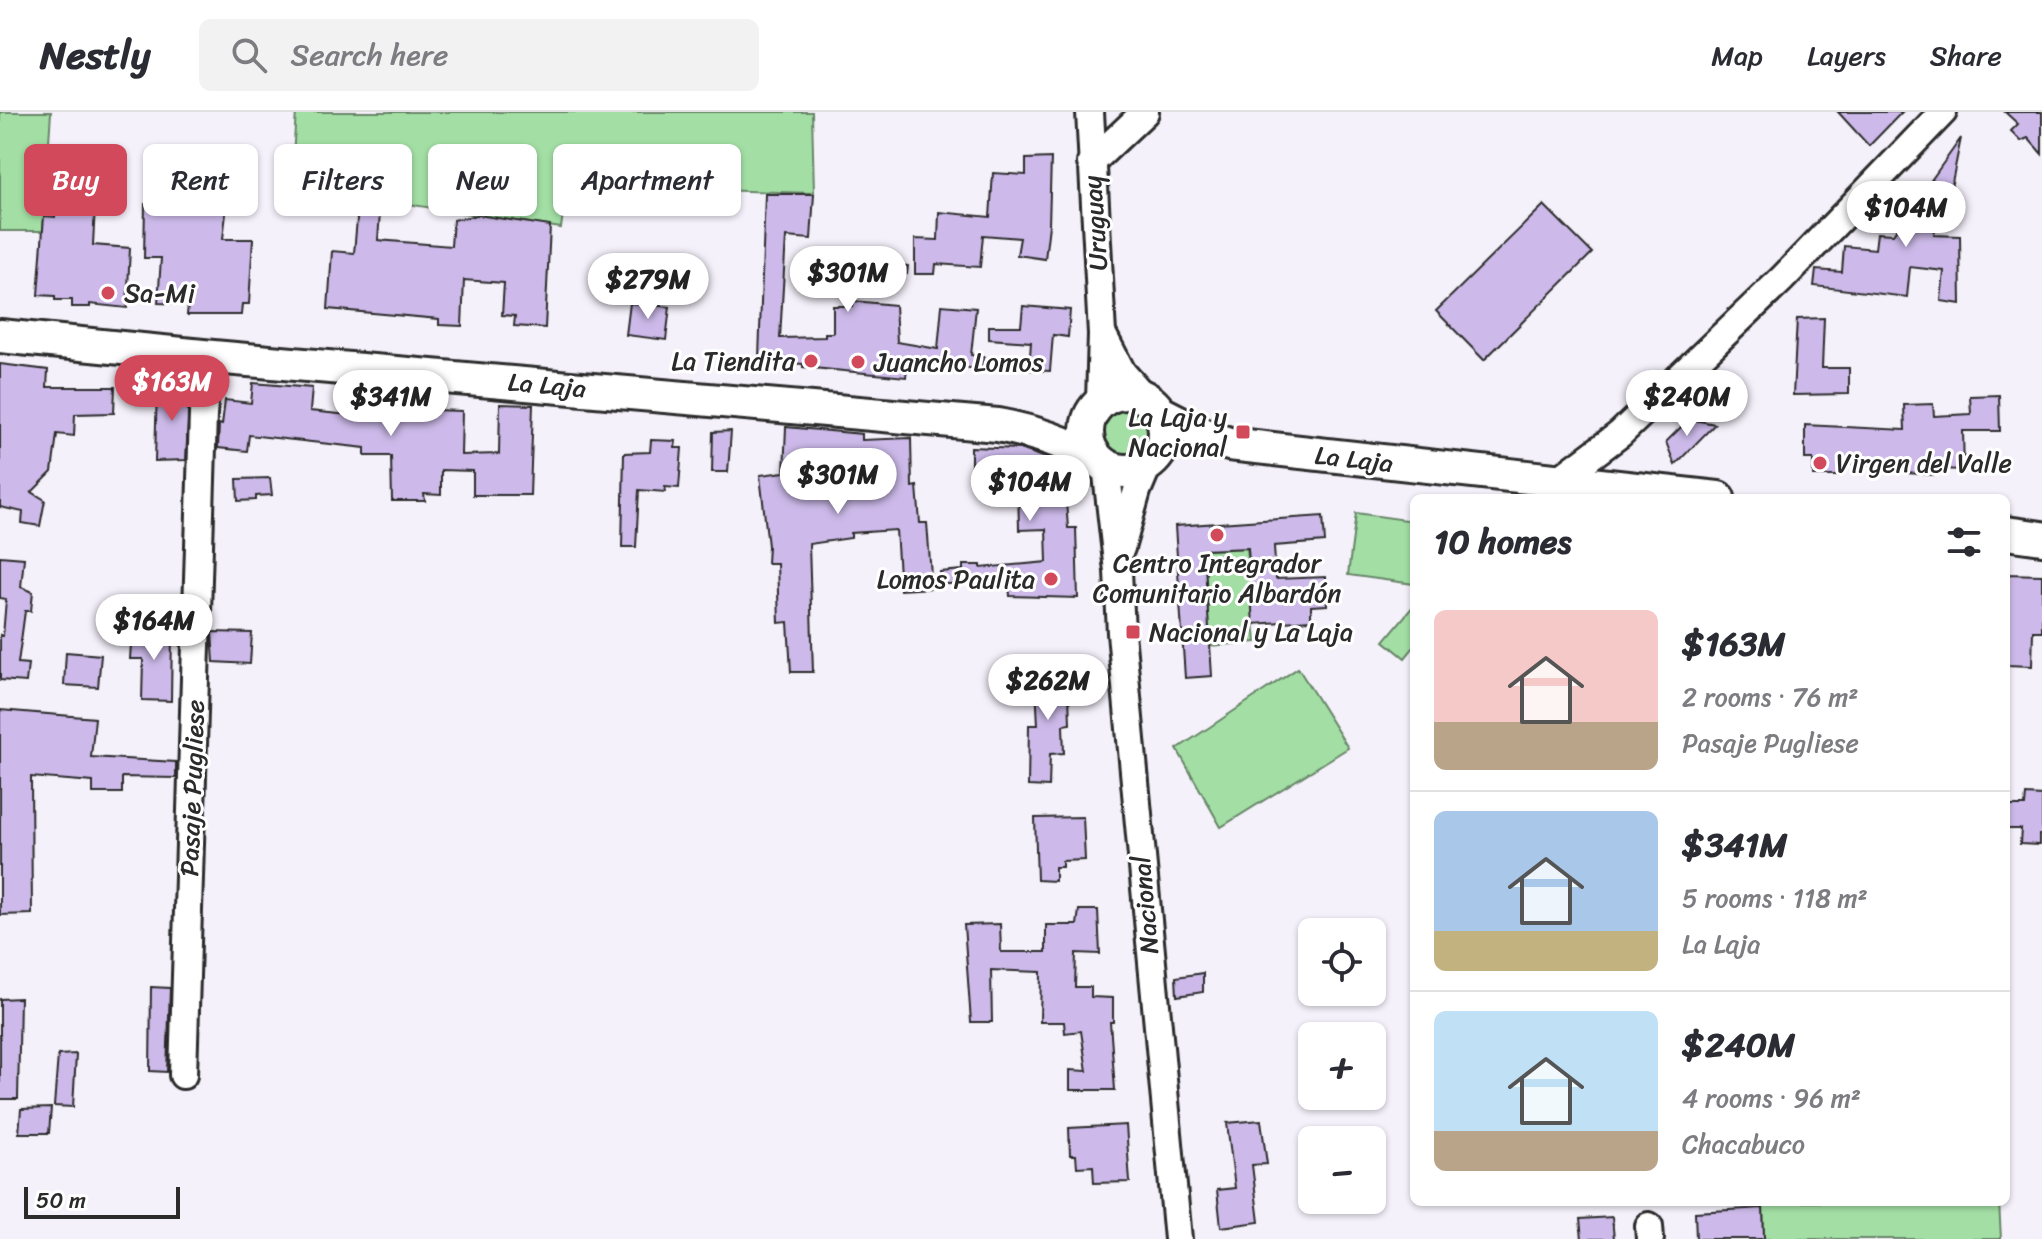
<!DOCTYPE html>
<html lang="en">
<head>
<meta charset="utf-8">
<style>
	:root { --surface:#fff; --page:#f2f2f3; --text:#2b2b33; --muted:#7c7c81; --line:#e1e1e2; --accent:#d1495b }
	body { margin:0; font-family:Sriracha,sans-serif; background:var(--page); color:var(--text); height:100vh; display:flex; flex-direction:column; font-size:30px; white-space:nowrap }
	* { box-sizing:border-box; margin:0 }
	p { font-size:26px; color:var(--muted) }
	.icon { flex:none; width:44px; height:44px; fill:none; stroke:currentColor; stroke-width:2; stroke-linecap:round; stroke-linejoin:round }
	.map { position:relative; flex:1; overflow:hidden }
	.details { position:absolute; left:1410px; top:382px; width:600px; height:712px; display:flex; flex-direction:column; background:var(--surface); border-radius:12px; box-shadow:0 2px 6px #0004 }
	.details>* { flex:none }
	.guide { position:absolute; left:24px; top:32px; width:760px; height:72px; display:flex; gap:16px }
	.fabs { position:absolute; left:1298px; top:806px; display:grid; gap:16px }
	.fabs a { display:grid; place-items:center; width:88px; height:88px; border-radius:12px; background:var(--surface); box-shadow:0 2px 6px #0004; font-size:40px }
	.scale { position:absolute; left:24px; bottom:20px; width:156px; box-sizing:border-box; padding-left:8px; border:4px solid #2b2b2b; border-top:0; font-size:22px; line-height:28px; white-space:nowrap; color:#2b2b2b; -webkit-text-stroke:6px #fff; paint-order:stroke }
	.price { position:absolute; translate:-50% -68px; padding:0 18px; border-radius:28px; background:#fff; color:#222; font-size:26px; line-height:52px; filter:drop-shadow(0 2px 4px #0008) }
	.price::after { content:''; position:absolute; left:50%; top:48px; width:24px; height:18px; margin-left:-12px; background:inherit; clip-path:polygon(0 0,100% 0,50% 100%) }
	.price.active { background:var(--accent); color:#fff }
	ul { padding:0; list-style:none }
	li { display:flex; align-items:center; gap:24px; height:200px; padding:0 24px }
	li+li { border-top:2px solid var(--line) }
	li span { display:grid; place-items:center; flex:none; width:224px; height:160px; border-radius:12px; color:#555 }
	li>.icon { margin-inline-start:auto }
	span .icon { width:96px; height:96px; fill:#fffc; stroke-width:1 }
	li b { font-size:34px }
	h2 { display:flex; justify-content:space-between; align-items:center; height:96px; padding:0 24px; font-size:34px }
	.chip { padding:0 28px; border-radius:12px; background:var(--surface); box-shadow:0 2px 6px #0004; font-size:28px; line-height:72px }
	.chip.active { background:var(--accent); color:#fff }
	header { display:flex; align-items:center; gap:48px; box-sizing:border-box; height:112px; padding:0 40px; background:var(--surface); border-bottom:2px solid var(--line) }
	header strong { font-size:38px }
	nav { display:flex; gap:44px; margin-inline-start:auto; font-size:28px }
	.search { width:560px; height:72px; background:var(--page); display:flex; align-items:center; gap:20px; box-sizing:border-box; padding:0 28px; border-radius:12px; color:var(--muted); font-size:30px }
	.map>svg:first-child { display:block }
</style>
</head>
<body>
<header>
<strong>Nestly</strong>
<div class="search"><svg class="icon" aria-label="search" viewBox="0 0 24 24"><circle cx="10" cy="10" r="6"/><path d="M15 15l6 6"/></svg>Search here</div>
<nav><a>Map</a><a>Layers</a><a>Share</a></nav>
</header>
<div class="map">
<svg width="2042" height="1127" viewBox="0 0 2042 1127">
	<rect width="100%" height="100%" fill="#f5f1fb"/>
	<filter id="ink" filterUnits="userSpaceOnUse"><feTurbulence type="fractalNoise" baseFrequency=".0125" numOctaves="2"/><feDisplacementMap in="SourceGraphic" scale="16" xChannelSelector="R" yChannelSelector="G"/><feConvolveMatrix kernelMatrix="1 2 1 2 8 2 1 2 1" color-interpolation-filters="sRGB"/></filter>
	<g filter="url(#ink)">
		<path fill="#a3dfa5" stroke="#678568" stroke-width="2" d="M0 0H51L43 119H0Z
			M296 0H812L814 81 676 77 568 65 561 116 291 74Z
			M1115 290C1139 292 1152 313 1149 335 1121 353 1102 339 1093 310 1098 299 1103 293 1115 290Z
			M1356 401 1414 409V472L1348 463Z
			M1247 436 1256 530 1210 534 1204 438Z
			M1414 493V535L1405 546 1384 529Z
			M1298 556 1348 636 1221 715 1177 637Z
			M1763 1090H1999L2001 1127H1764Z"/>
		<path fill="#cdbaea" stroke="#2b2b2b" stroke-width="2" d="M1838 0H1902L1869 34Z
			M2005 0H2042V42L2028 26 2021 29 2011 19 2018 12Z
			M1961 26 1948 90 1941 88 1934 123 1960 124 1961 192 1941 189 1944 159 1910 155 1907 185 1814 174 1816 158 1842 160 1844 134 1875 137 1877 121 1893 122Z
			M1051 46 1049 113 1045 147 1017 143 1020 126 983 123 980 155 936 152 935 162H915V127L938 128 939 100 990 105 993 61 1026 63V47Z
			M77 73 96 74 93 133 130 136 127 196 90 192V195H72V188H55V184L38 183 44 104 55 105 56 84 76 85Z
			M195 80 228 85 223 127H253L249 192H242L241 203H187L188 192 158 191 161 146H144L145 92 194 93Z
			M765 82H814L811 127 786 125 780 226 825 225V221H833V194H853L854 189 895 193 897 230 938 237 942 193 976 196 971 243 984 245 982 257 908 251 906 265 803 255V252L788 251V247L759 245Z
			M359 84 381 87 378 128 451 134 453 108 478 103 550 114 545 216 514 214 515 204 502 203 504 171 464 168 462 214 439 213V207L328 197 332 139 354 141Z
			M1544 93 1592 141 1484 248 1436 199Z
			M858 146 908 154 907 162 856 164Z
			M630 191 670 195 666 228 626 223Z
			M1023 194 1070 198 1068 225 1053 223 1050 259 1029 258 1031 230 989 227V214H1021Z
			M1824 206 1822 256H1849V282L1793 283 1797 207Z
			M0 252 48 258 47 275H115L114 301 75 302 74 324 57 322 52 360 32 380 45 388 40 414 22 411 23 400 0 395Z
			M253 271 312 276 310 299 368 305V295H390V282H423V286H439L435 298 462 299 461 343 499 342 500 292 533 293 530 383H473V359L441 358V383L424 382 425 389H392L391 344H365V336L249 323 247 339 218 336 219 312 222 313 225 288 251 291Z
			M190 273 186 348 155 349 157 274Z
			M1999 283 2000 319H1963L1964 358 1937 357 1935 363 1907 361 1906 354 1840 351V364H1813V347H1805V313L1905 318 1904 293 1933 292 1934 304 1971 302 1970 284Z
			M1689 307 1715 312 1675 353 1666 330Z
			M786 315 862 322V328L911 326 912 375 917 374 920 411H927L932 476 900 478 896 418 851 421V426L809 432 813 560H791L788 510 779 511 777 451H767L768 434 760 363 784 360Z
			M731 319 728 360H712L713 320Z
			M651 328 676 329 675 336H682L679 376 665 375 666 380 639 378 636 435H622L624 341 650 340Z
			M971 335 1020 337 1055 349 1081 362V376H1065L1068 416H1076L1078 486 1010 484 1009 472H940V460L963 458V453H981V456L1047 450 1046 417 1019 418 1018 372 971 371Z
			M270 366 272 383 256 384V388L238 389 237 367Z
			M1323 404 1325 430 1274 434 1276 467 1326 465 1327 493 1311 494V508L1253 512 1248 436 1204 438 1212 564 1185 566 1175 414Z
			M0 444 24 446 21 475 33 480 31 499H25L18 551 28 552 26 570 0 568V523L3 524 6 487 0 486Z
			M2006 462 2042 463V519H2033L2032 554 2006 553Z
			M132 516 172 518 171 589 142 588 143 547H130Z
			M212 520 252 521 250 552 214 550Z
			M66 540 101 543 98 575 64 573Z
			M1068 553 1070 612 1063 613 1064 641 1050 642 1049 675 1028 674 1029 613H1038L1035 554Z
			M0 598 95 606 91 645 176 650V666L122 665V681H93V670L31 665 32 802 0 803Z
			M2026 683 2042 684V723H2039V733L2020 732 2021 717H2006V694H2025Z
			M1083 705 1085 748 1062 749V755H1055V769L1037 768 1035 706Z
			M1079 798H1098L1100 842 1076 841 1075 875H1091V885L1113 886V910H1110L1115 978H1070V958L1087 959 1081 919 1065 921 1064 910H1040L1041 860 991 858 992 910H971L964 813 1000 812 1001 840H1046V813H1077Z
			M1203 861V880L1177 884 1176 865Z
			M151 875 170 876 167 960 150 959Z
			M20 886 18 987H0V887Z
			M76 942 73 995 54 994 58 943Z
			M51 996 49 1021H19L21 997Z
			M1261 1008 1267 1052 1252 1053 1259 1110 1221 1115 1217 1078 1235 1076 1227 1011Z
			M1126 1013 1130 1070 1094 1071 1093 1054 1077 1055 1076 1043H1070L1069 1016Z
			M1763 1096 1764 1127H1696L1695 1100Z
			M1612 1105 1614 1127H1582L1580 1107Z"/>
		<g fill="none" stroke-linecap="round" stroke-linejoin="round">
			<defs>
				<path id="minor" d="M1090 0 1102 222 1100 289
					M1091 51 1145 0
					M1104 225 1122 260 1144 285
					M1106 354 1118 459 1121 521 1178 1127
					M1560 367 1620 322 1782 167 1943 0
					M1121 436 1137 379 1148 353
					M183 963 203 302 208 245
					M1649 1114 1650 1127"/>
				<path id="major" d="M0 224 213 245 998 313C1035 320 1067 330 1099 350
					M1087 320a39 39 0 1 1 78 0a39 39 0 1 1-78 0Z
					M1161 301 1206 324 1229 332 1718 386
					M2006 421 2042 426"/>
			</defs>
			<use href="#minor" stroke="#2b2b2b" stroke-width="32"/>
			<use href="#major" stroke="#2b2b2b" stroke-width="38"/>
			<use href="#minor" stroke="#fff" stroke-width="26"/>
			<use href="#major" stroke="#fff" stroke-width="32"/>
		</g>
	</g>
	<g fill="#d1495b" stroke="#fff" stroke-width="3">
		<circle cx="108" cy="181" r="8"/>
		<circle cx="811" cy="249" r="8"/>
		<circle cx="858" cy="250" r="8"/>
		<rect x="1235" y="312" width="16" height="16" rx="4"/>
		<circle cx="1820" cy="351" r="8"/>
		<circle cx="1217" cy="423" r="8"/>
		<circle cx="1051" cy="467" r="8"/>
		<rect x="1125" y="512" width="16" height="16" rx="4"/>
	</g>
	<g text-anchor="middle" stroke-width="6" stroke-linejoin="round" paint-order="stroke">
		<g font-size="26" fill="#2b2b2b" stroke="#fff">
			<text transform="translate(1095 111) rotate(-94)" y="9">Uruguay</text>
			<text transform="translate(547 273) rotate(5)" y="9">La Laja</text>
			<text transform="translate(1354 347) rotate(6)" y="9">La Laja</text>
			<text transform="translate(192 676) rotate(-88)" y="9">Pasaje Pugliese</text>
			<text transform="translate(1145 793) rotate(-95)" y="9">Nacional</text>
		</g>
		<g font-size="26" fill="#2b2b2b" stroke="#fff" text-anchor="start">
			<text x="124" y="190">Sa-Mi</text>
			<text x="795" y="258" text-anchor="end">La Tiendita</text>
			<text x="874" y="259">Juancho Lomos</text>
			<text x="1227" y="314" text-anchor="end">La Laja y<tspan x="1227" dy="30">Nacional</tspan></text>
			<text x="1836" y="360">Virgen del Valle</text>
			<text x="1217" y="460" text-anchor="middle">Centro Integrador<tspan x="1217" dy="30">Comunitario Albardón</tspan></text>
			<text x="1035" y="476" text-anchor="end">Lomos Paulita</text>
			<text x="1149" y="529">Nacional y La Laja</text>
		</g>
	</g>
</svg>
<div class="fabs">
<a><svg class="icon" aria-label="locate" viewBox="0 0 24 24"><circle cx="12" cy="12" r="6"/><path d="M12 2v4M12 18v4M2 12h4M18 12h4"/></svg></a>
<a>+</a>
<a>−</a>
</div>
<div class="scale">50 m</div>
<b class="price" style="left:1906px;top:137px">$104M</b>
<b class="price" style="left:848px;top:202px">$301M</b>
<b class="price" style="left:648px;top:209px">$279M</b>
<b class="price active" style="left:172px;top:311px">$163M</b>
<b class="price" style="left:391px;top:326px">$341M</b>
<b class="price" style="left:1687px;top:326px">$240M</b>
<b class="price" style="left:838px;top:404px">$301M</b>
<b class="price" style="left:1030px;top:411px">$104M</b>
<b class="price" style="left:154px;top:550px">$164M</b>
<b class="price" style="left:1048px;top:610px">$262M</b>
<div class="guide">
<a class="chip active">Buy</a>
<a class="chip">Rent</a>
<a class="chip">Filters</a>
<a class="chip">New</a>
<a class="chip">Apartment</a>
</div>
<section class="details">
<h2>10 homes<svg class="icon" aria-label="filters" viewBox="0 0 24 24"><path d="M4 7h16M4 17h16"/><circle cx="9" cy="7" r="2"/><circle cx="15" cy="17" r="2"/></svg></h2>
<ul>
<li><span style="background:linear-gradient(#f6c9c9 70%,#b9a48a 0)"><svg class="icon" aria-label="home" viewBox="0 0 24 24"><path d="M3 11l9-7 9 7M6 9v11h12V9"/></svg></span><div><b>$163M</b><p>2 rooms · 76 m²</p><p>Pasaje Pugliese</p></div></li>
<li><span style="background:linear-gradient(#a9c7e8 75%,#c2b280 0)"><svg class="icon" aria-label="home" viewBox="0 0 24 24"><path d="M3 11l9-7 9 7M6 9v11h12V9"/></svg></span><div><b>$341M</b><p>5 rooms · 118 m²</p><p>La Laja</p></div></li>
<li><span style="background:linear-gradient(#bfe0f5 75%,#b9a48a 0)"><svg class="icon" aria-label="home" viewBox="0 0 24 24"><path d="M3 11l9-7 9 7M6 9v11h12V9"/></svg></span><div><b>$240M</b><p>4 rooms · 96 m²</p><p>Chacabuco</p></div></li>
</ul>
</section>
</div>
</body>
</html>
